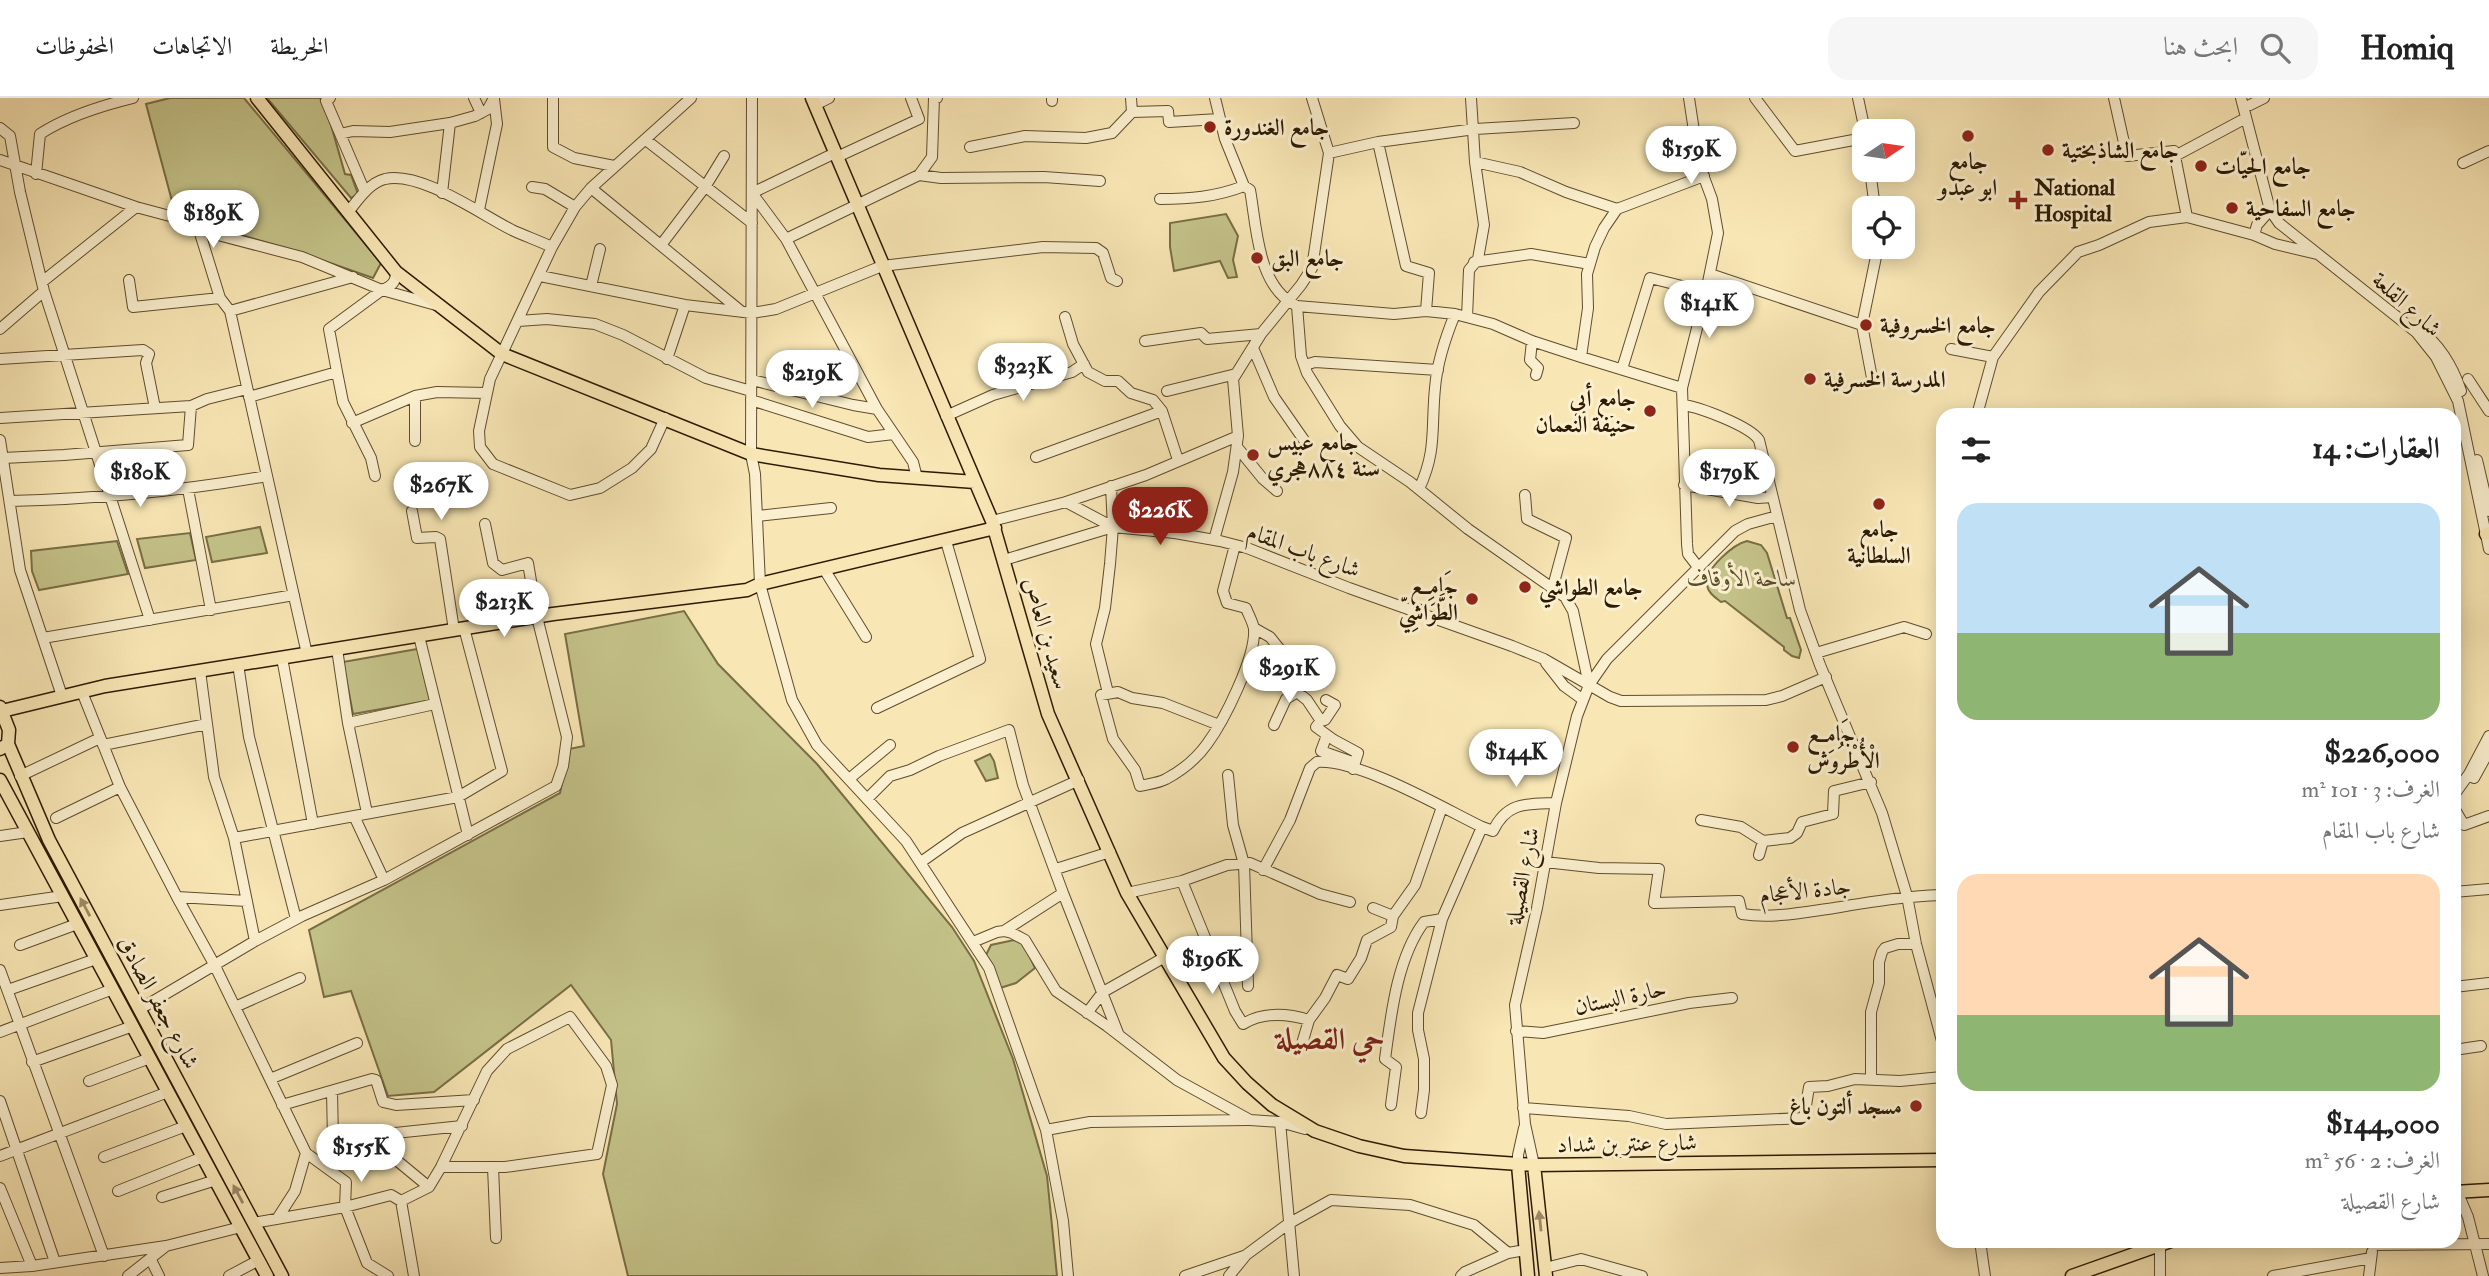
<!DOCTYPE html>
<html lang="ar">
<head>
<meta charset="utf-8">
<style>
	:root { --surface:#fff; --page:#f6f6f6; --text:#222; --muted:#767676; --line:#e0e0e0; --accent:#8f2418 }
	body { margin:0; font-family:"IM FELL Double Pica",Amiri,serif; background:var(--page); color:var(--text); direction:rtl; height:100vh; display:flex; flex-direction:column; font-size:26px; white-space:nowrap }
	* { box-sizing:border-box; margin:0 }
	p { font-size:23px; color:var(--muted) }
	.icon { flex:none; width:38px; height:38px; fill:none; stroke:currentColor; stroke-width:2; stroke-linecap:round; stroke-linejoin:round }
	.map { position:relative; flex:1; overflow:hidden; direction:ltr }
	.drawer { position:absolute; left:1936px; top:310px; width:525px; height:840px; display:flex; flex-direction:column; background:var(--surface); border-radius:21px; box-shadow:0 4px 18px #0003; direction:rtl }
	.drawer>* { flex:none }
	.needle { width:46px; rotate:77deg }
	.buttons { position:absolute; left:1852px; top:21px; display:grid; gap:14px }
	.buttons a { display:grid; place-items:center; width:63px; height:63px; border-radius:14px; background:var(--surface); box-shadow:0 4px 18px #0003; font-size:35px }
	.price { position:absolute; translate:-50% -60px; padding:0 16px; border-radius:24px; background:#fff; color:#222; font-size:23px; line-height:46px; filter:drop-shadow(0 2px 4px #0008) }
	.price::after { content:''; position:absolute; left:50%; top:42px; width:21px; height:16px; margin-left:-10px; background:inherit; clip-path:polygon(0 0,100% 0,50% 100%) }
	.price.on { background:var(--accent); color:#fff }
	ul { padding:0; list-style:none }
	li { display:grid; align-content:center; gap:14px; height:371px; padding:0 21px }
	li span { display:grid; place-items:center; height:217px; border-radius:21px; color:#555 }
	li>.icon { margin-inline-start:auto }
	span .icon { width:126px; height:126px; fill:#fffc; stroke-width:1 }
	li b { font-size:30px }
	h2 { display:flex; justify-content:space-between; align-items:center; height:84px; padding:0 21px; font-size:30px }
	header { display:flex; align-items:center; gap:42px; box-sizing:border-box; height:98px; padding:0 35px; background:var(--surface); border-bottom:2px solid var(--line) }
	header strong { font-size:33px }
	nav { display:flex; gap:38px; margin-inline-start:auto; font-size:24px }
	.search { width:490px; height:63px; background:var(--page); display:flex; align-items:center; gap:18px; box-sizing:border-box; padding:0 24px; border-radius:21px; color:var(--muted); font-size:26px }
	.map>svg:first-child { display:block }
</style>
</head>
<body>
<header>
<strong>Homiq</strong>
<div class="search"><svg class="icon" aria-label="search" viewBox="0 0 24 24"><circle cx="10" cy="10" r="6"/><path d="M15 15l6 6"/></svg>ابحث هنا</div>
<nav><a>الخريطة</a><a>الاتجاهات</a><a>المحفوظات</a></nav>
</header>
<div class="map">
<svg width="2489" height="1178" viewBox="0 0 2489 1178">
	<rect width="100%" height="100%" fill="#f8e6b4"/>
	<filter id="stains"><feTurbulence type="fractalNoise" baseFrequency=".00286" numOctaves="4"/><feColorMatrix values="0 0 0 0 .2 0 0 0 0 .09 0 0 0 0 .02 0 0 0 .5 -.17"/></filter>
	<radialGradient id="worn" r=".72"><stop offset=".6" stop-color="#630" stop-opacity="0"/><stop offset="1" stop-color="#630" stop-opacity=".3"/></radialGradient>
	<path fill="#c4c389" stroke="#786e46" stroke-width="2" d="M170 0H244L381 165 373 180 296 153 176 118 146 6Z
		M267 0H320L327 13 345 76 351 77 358 96 351 100Z
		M1226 116 1238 138 1233 162 1237 179 1228 180 1220 163 1174 173 1170 149V125Z
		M260 429 267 455 212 464 206 439Z
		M190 435 196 462 145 470 137 441Z
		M117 443 128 476 39 492 32 473 31 453Z
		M1747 443 1761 447 1767 455 1787 520H1790L1801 552 1799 560 1792 558 1784 552V549L1725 503 1721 504C1715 499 1708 495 1707 487 1704 471 1734 446 1747 443Z
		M684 513 718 566 817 666 952 829 974 863 1013 961 1047 1078 1057 1178H628L603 1076 617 1006 611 942 571 887 434 994 388 998 351 893 324 899 309 832 560 695 569 651 584 648 565 536Z
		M423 550 432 602 353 616 343 564Z
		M990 656 994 663 998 680 986 683 975 663Z
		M1014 842 1024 846 1035 870 1016 885 1000 890 986 857 991 847Z"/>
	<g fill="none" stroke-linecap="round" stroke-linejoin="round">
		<defs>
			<path id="minor" d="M330 0 326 3 365 94
				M474 0 481 15
				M553 0V49L574 60 614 68
				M752 0 751 356 755 376 760 486 792 602 817 647 906 743 989 870 1046 1032 1063 1123 1068 1178
				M1131 0 1132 14 1168 13 1169 24 1219 21
				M1215 0 1225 41 1244 88 1250 92C1257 130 1257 189 1297 208L1394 216 1426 213 1455 216 1493 226 1532 243 1581 259 1682 290
				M1689 0 1699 66 1712 101 1718 135 1706 194 1682 290 1687 446 1688 456 1698 469
				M1755 0 1795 53 1864 40
				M1858 0 1865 33
				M2114 0 2127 58 2174 53 2187 119
				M2241 0 2270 112 2279 125 2416 234 2436 259 2458 303 2489 451
				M1052 3V0
				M815 7 829 0
				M2250 7 2264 0
				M0 30 10 38 20 94 44 193 150 522
				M340 36 353 33 390 34 450 25 475 18 488 11 494 0
				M646 42 752 125
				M1378 44 1406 168 1429 175 1426 213
				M970 49 1025 38 1086 40 1112 35 1132 14
				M835 55 752 95 786 141 877 311 913 364 917 380
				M1329 55 1378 44 1475 31 1574 25
				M2175 58 2246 20
				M837 59 919 21 911 0
				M0 62 136 109 181 121 199 132 302 159 382 192 436 207
				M1475 64 1520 74 1566 94 1617 111
				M2463 65 2489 53
				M1870 72 1875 110
				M36 76 40 36C68 18 100 8 133 0
				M919 77 941 80 1044 79 1100 83
				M532 89 545 91 575 109
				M591 90 742 214
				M442 95 450 25
				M1160 101C1189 101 1216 99 1244 88
				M479 112 497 26 494 1
				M2270 112 2257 127 2254 137 2275 146 2317 156
				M349 113C358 102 369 85 385 81 421 73 480 116 512 132 525 138 539 143 552 149
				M199 132 220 200 230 213
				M786 141 919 77 932 59 934 0H937
				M661 147 705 89 724 58
				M1474 164 1531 156 1590 166
				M1710 176 1862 227
				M540 178 685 207 752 215 776 211 882 168 1043 149 1096 150 1103 155 1111 180 1117 183
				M129 182 133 209 220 200
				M42 184 136 109
				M591 188 600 151
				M1297 208 1301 258 1307 275 1340 328 1358 349 1410 384 1468 431 1565 499 1573 513 1589 587
				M1065 219 1073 246 1088 274 1105 283H1118L1131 295 1153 302 1162 313 1178 362
				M1467 219 1469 172 1478 161 1484 127 1475 64 1471 0
				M518 223 547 221 595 226 623 237 706 280 751 293
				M0 231 44 193
				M2419 231C2439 246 2453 269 2461 293
				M1145 243 1201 235 1207 241 1261 236
				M1532 243 1530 262 1538 270 1536 277
				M1253 250 1274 299 1306 345
				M1951 251 1993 259
				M1581 259 1588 210 1587 176 1595 149 1604 130 1617 111 1704 78
				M0 261 143 252 149 256 146 265 155 310
				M667 261 685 207
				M1305 267 1315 264 1438 272
				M1622 271 1650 180 1706 194
				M337 274 343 304 371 360 375 378
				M1872 280 1862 227 1878 149
				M2468 281 2489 313
				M752 282 853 307 877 311
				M1167 293 1236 276
				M415 298V343
				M249 299 337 274 329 231 382 192C392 188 396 184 396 174
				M751 302 868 339 894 336
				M1683 307C1699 309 1750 328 1759 342L1800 512 1820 567 1882 715 1907 798 1916 846 1942 943
				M1977 317 1993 259 2039 194 2078 154 2099 147 2149 124 2187 119 2254 137
				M946 318 993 297 1072 274 1084 266
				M0 320 191 308 207 301 247 291
				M665 320 651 351 632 370 600 390 570 397 493 366 480 349 479 333 490 281 552 149 575 109 591 90 691 0
				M352 325 415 298 437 294 487 295
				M0 342 20 472 62 598
				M1237 349 1263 381 1277 393
				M1036 359 1162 313
				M3 360 64 357 188 347 191 308
				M2477 362 2489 413
				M1684 387 1758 400 1772 399
				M188 391 211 512
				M1419 391C1437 353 1431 330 1435 290 1437 265 1446 238 1455 216
				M1525 397 1527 421 1566 440 1552 492
				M10 403C96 401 181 393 267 378
				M1066 404 1146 377 1238 338 1233 281 1261 236 1301 187 1312 170 1329 55 1312 0
				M412 413 417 440 436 439 440 441 454 532
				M757 418 831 410
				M992 423 1066 404 1113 429
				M1214 442 1233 374 1238 338
				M1004 462 1113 429 1175 435 1220 443 1247 450 1349 490 1512 548 1544 561 1610 599 1621 603 1766 602 1782 598 1826 579
				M824 471 866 539
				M1254 530 1270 539 1302 579 1303 586 1297 594 1307 602 1321 623 1316 629 1334 642 1358 655 1353 671
				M419 538 468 737
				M43 540 294 497
				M337 551 348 625 367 715
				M1816 555 1904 529 1926 536
				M307 556 230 213 353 179
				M282 560 313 726
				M1546 565 1564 588 1582 601
				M238 566 249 639 296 821
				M200 573 214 679 234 740 255 843
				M82 594 120 689 177 799 214 866 306 1055 346 1084 345 1109 367 1165 388 1178
				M1108 595 1096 546 1105 510 1110 466 1113 429 1111 388
				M877 610 980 561 946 443
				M1321 623 1325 622 1335 607 1326 602
				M348 625 435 606
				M1219 627 1163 605 1132 600 1118 594 1101 597 1113 641 1135 672 1140 688C1148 686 1159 685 1166 681 1181 673 1197 660 1207 646 1224 623 1256 559 1254 531 1253 524 1248 516 1246 510L1227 505 1223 493 1235 447
				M1274 627 1286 601 1297 594
				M1327 637 1321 653 1355 665
				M103 647 207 626
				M1228 677 1233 727 1244 766 1248 888
				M20 678 100 640
				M2474 680 2489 653
				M849 681 890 647
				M2454 697 2469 676 2489 638
				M867 701 890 678 910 672 939 658 1009 632 1023 687 1063 795 1004 833
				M2454 710 2464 727 2489 718
				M354 718 384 782
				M56 720 120 689
				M1701 722 1741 729 1763 743 1790 740 1797 735 1802 724 1833 716 1834 693 1871 684
				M1482 729 1493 733C1507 703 1528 706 1556 705
				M0 738 28 734
				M234 740 458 699 502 673 464 530
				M1759 757 1763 743
				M921 764 962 735 1079 682
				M1545 764 1599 770 1659 771 1654 805 1739 803 1742 816C1772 821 1805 814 1834 810 1870 804 1906 798 1942 797
				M1056 771 1110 754
				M1263 772 1290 722 1310 670 1317 664C1359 661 1443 710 1482 729L1442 821 1418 915V932L1424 961V992L1421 1015
				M1182 783 1235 913 1243 926C1263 914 1286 915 1309 922
				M2454 794 2489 791
				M1063 795 1118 935
				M1127 795 1182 783 1227 767 1250 765 1320 796 1350 804
				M177 799 247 803
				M0 807 63 798
				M1373 810 1393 818
				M973 844 997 834 1004 833 1012 835 1025 842 1056 893 1107 928 1177 982 1250 1022 1280 1024 1305 1031
				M20 847 77 826
				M0 872 104 1158
				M2454 889 2489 885
				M8 892 96 861
				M235 909 300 880
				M140 911 255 843 302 818 384 782 556 688 563 668 567 639 537 519 528 465 502 472 493 465 485 426
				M1087 915 1103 894 1165 859
				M1516 933 1543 935 1689 905 1732 900
				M0 934 113 891
				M1301 949 1309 922 1325 900 1337 877 1348 881 1361 860 1367 842 1391 829 1393 818 1415 787 1442 709
				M2454 952 2481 948
				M32 964 133 928
				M270 981 357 945
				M1871 981V914L1879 885V864L1882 854 1885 850 1898 846H1916
				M89 983 150 960
				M332 993 333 1043
				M0 1003 55 1164
				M282 1007 372 981 376 982 383 1004 396 1007 474 1002
				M1391 1007 1396 969 1385 961C1391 917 1397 860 1424 824L1442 821
				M1523 1010 1629 1018 1666 1026 1804 1020 1809 989 1828 988 1855 981 1900 983 1942 979
				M1280 1024 1294 1178
				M1046 1032 1090 1024 1249 1022
				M0 1058 168 994
				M104 1059 186 1028
				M1518 1067V1057L1524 1030
				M1534 1067 1525 1026 1515 907 1537 810 1556 705 1577 618 1589 587 1607 561 1735 433 1748 426 1777 418
				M493 1069 496 1140
				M2454 1086 2468 1119 2483 1178
				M429 1089 372 1042 376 1037 462 1028
				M0 1090 32 1168
				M118 1093 203 1059
				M162 1099 216 1082
				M401 1103 414 1178
				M277 1121 295 1093 306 1055
				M253 1125 345 1109 391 1097 401 1103 429 1089 441 1069 487 973 507 951 570 919 606 968 612 987 597 1056 505 1069H441
				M1980 1143 1985 1178
				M2372 1147 2489 1146
				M151 1162 159 1178
				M0 1170 32 1168 166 1148 241 1129
				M1545 1170 1581 1161 1642 1178
				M128 1178 166 1148
				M229 1178 259 1162
				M1185 1178 1244 1158
				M1229 1178 1246 1157 1288 1126 1331 1102 1410 1107 1474 1127 1508 1155
				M1461 1178 1465 1174 1508 1155 1526 1152
				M2160 1178V1147
				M2273 1178 2371 1160
				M2369 1178 2372 1154"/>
			<path id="major" d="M257 0 396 174 502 256 751 356 879 377 975 384
				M812 0 992 423 1048 616 1127 795 1224 960 1247 985 1272 1007 1315 1033 1359 1048 1404 1058 1534 1067 1942 1062
				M2486 436 2489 435
				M2 613 105 588 553 516 747 492 760 486 995 430
				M8 646 49 742 282 1178
				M0 651 8 646 9 632 0 609
				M0 682 267 1178
				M1518 1067 1528 1178
				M1534 1067 1546 1178
				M2454 1094 2489 1092
				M2072 1178 2171 1143"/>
		</defs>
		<use href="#minor" stroke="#5f4d2f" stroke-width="12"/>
		<use href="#major" stroke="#2c1a03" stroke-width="15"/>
		<use href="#minor" stroke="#faefce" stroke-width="10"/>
		<use href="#major" stroke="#f8e6b4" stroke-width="12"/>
	</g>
	<defs><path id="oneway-solid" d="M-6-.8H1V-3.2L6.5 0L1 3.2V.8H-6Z" transform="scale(1.75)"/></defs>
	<g fill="#9c8a64">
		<use href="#oneway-solid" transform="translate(85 809) rotate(-118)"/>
		<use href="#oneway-solid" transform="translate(238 1096) rotate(-118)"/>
		<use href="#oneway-solid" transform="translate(1540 1123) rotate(-96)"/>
	</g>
	<g fill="#8f2418" stroke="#faefce" stroke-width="2.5">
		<circle cx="1210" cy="29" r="7"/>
		<circle cx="1968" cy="38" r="7"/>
		<circle cx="2048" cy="52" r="7"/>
		<circle cx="2201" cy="68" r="7"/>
		<path d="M2014.5 91.5h7v7h7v7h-7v7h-7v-7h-7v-7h7z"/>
		<circle cx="2232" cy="110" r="7"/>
		<circle cx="1257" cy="160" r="7"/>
		<circle cx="1866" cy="227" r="7"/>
		<circle cx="1810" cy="281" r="7"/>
		<circle cx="1650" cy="313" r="7"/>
		<circle cx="1253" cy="357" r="7"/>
		<circle cx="1879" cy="406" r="7"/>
		<circle cx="1525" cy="489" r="7"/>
		<circle cx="1472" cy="501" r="7"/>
		<circle cx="1793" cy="649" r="7"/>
		<circle cx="1916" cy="1008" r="7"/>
	</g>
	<g text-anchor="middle" stroke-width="6" stroke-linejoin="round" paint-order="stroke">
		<g font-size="23" font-weight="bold" fill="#2c1a03" stroke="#faefce" text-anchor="start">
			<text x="1224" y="37">جامع الغندورة</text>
			<text x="2062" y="60">جامع الشاذبختية</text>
			<text x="1968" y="71" text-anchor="middle">جامع<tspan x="1968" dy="26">ابو عبدو</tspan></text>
			<text x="2215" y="76">جامع الحيّات</text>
			<text x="2034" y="97">National<tspan x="2034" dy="26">Hospital</tspan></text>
			<text x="2246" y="118">جامع السفاحية</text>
			<text x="1271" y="168">جامع البق</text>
			<text x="1880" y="235">جامع الخسروفية</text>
			<text x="1824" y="289">المدرسة الخسرفية</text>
			<text x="1636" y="308" text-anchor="end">جامع أبي<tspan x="1636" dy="26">حنيفة النعمان</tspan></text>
			<text x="1267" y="352">جامع عبيس<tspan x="1267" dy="26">سنة ٨٨٤هجري</tspan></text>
			<text x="1879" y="439" text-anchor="middle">جامع<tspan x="1879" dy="26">السلطانية</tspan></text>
			<text x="1458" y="496" text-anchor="end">جَامِع<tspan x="1458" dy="26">الطَّوَاشِيّ</tspan></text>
			<text x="1539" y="497">جامع الطواشي</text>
			<text x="1807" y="644">جَامِع<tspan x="1807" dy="26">الْأُطْرُوش</tspan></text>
			<text x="1902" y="1016" text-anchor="end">مسجد ألتون باغ</text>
		</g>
		<g font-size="23" fill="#2c1a03" stroke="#faefce">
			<text transform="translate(2407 206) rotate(42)" y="8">شارع القلعة</text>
			<text transform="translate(1304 452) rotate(20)" y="8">شارع باب المقام</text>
			<text transform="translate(1047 535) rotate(74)" y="8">سعيد بن العاص</text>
			<text transform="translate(1522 778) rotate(-79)" y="8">شارع القصيلة</text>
			<text transform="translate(1805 792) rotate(-6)" y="8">جادة الأعجام</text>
			<text transform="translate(1620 899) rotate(-12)" y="8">حارة البستان</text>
			<text transform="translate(159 904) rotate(62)" y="8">شارع جعفر الصادق</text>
			<text transform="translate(1627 1045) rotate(-1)" y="8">شارع عنتر بن شداد</text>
		</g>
		<g font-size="23" font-style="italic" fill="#5a4d2b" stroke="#faefce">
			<text x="1742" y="488">ساحة الأوقاف</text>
		</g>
		<g font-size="30" font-weight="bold" fill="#7a1f14" stroke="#faefce">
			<text x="1330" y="951">حي القصيلة</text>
		</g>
	</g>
	<rect width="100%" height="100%" filter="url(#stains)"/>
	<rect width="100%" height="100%" fill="url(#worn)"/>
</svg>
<div class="buttons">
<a><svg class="needle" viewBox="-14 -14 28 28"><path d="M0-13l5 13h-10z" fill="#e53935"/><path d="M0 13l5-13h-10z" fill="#767676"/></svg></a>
<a><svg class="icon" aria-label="locate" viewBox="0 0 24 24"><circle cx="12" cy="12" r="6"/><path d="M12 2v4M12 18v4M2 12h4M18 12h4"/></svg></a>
</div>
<b class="price" style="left:1691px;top:88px">$159K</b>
<b class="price" style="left:213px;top:152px">$189K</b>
<b class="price" style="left:1709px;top:242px">$141K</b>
<b class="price" style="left:1023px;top:305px">$323K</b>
<b class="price" style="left:812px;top:312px">$219K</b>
<b class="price" style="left:140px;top:411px">$180K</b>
<b class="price" style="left:1729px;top:411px">$179K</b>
<b class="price" style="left:441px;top:424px">$267K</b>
<b class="price on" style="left:1160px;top:449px">$226K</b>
<b class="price" style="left:504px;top:541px">$213K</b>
<b class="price" style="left:1289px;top:607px">$291K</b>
<b class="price" style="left:1516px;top:691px">$144K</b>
<b class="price" style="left:1212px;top:898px">$196K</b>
<b class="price" style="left:361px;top:1086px">$155K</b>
<section class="drawer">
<h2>العقارات: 14<svg class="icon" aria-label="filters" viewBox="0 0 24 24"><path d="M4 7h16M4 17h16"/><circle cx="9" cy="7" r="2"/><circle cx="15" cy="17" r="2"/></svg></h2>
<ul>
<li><span style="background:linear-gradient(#bfe0f5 60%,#8fb573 0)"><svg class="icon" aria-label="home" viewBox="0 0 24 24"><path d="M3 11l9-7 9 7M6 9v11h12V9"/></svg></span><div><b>$226,000</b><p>الغرف: 3 · 101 m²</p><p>شارع باب المقام</p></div></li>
<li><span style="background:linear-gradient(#ffd9b3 65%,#8fb573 0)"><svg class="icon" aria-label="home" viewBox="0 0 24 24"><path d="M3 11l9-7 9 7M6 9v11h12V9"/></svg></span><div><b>$144,000</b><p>الغرف: 2 · 56 m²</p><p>شارع القصيلة</p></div></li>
</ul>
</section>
</div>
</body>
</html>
